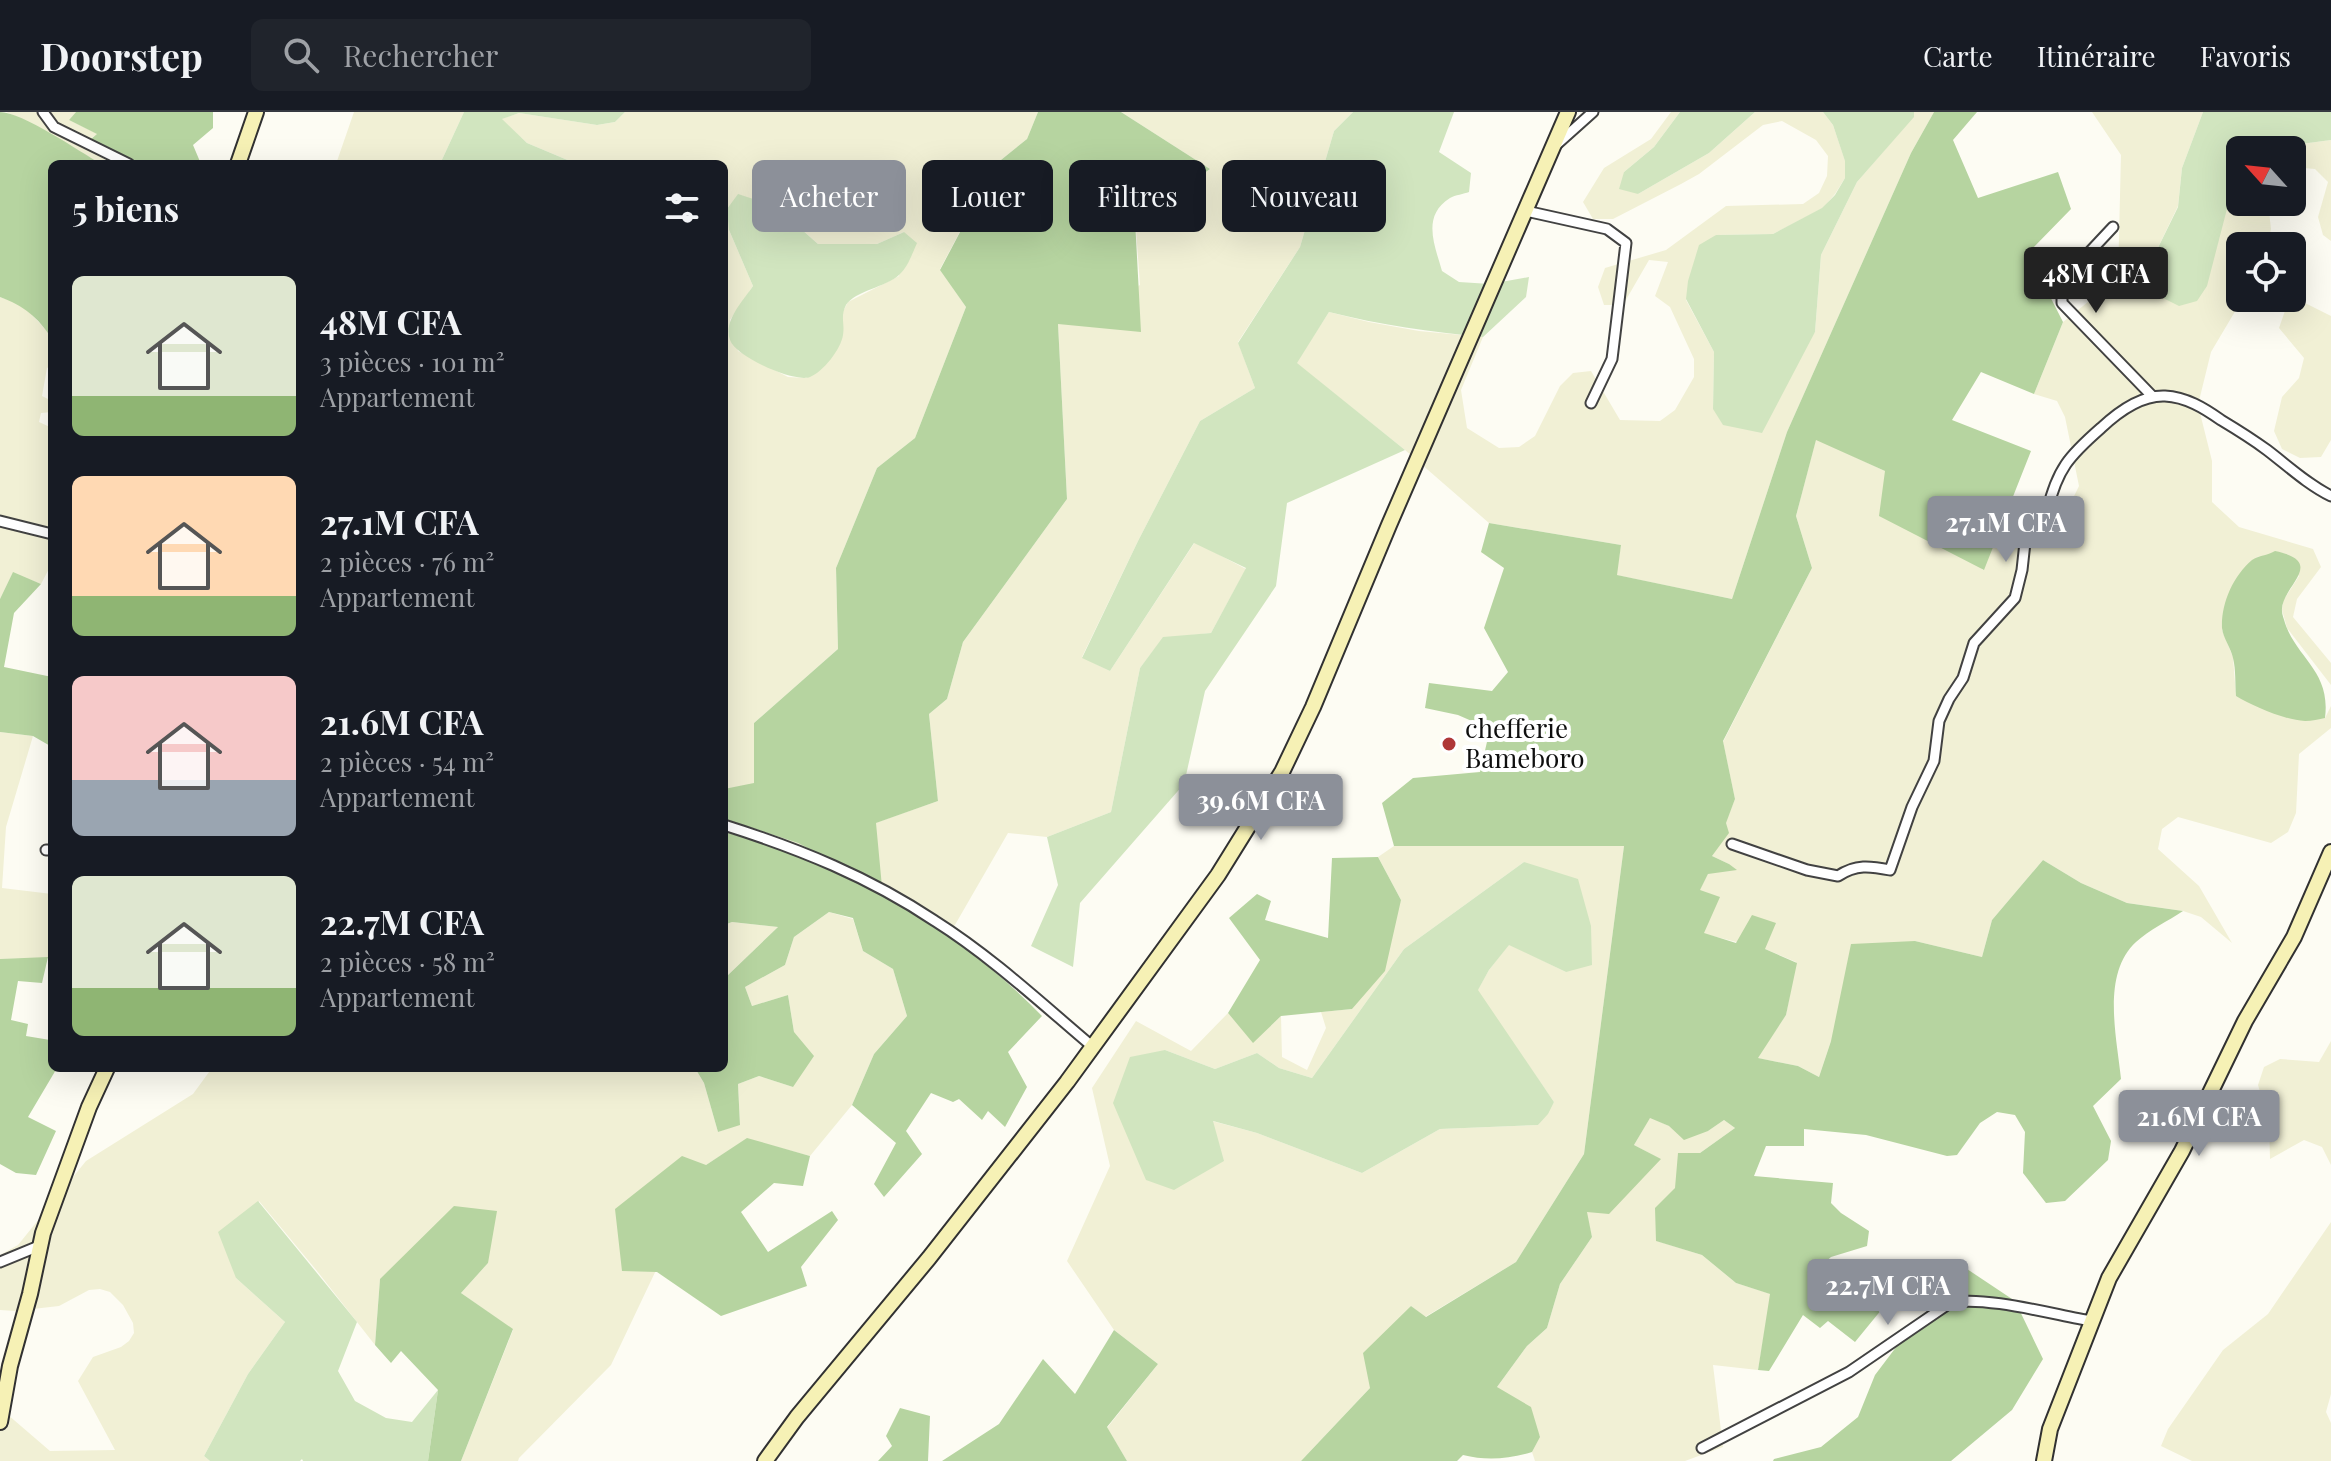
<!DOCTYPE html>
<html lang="fr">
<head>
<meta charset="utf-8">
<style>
	:root { --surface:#171b24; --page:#20242c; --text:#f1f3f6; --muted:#9ea1a6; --line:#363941; --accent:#8c9099 }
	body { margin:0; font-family:"Playfair Display",serif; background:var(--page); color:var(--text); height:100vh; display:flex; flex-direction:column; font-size:30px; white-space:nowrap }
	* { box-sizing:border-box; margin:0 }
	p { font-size:26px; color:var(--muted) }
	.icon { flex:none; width:44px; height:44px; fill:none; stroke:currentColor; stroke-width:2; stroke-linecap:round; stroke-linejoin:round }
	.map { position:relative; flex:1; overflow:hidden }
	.details { position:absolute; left:48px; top:48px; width:680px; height:912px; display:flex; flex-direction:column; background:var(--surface); border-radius:12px; box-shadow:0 8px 32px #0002 }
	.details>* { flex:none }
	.top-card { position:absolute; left:752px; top:48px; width:760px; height:72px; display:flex; gap:16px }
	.needle { width:52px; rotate:297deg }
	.fabs { position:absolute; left:2226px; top:24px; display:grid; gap:16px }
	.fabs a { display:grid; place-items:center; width:80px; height:80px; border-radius:12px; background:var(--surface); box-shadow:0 8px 32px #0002; font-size:40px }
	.price { position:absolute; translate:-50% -68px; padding:0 18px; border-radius:8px; background:var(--accent); color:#fff; font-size:26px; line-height:52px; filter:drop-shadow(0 2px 4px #0008) }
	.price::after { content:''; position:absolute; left:50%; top:48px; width:24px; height:18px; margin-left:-12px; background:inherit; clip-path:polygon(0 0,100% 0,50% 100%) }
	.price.current { background:#222; color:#fff }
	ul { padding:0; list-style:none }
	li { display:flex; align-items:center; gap:24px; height:200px; padding:0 24px }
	li span { display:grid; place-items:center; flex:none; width:224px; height:160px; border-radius:12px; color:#555 }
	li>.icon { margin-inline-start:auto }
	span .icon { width:96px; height:96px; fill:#fffc; stroke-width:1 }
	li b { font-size:34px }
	h2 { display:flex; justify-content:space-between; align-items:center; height:96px; padding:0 24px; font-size:34px }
	.pill { padding:0 28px; border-radius:12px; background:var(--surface); box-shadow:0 8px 32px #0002; font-size:28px; line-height:72px }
	.pill.current { background:var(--accent); color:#fff }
	header { display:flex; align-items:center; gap:48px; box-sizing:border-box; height:112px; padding:0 40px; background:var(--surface); border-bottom:2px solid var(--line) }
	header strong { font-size:38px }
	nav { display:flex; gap:44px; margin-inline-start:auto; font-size:28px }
	.search { width:560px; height:72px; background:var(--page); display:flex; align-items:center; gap:20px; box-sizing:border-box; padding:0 28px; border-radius:12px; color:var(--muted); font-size:30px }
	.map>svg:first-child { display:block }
</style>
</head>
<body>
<header>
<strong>Doorstep</strong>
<div class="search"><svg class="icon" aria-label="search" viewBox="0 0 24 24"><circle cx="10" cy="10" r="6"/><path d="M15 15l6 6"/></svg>Rechercher</div>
<nav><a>Carte</a><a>Itinéraire</a><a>Favoris</a></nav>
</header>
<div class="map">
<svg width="2331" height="1349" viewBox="0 0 2331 1349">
	<rect width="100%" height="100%" fill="#fdfcf3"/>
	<path fill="#f1f0d5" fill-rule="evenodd" d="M6 0H76L69 8 98 22 91 26 123 52H101L35 13Z
		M354 0H464L440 52H336Z
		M625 0H1038L1027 27 996 52 940 157 966 195 915 326 877 356 836 456 838 537 754 611V672L724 677V52H577L527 31 501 7 519 1 597 13 615 10ZM775 94 818 132H877L904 120 899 164 848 190 807 266 788 265 738 239 730 208 753 174 729 118Z
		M1121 0H1353L1334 19 1300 135 1238 230 1255 276 1200 309 1138 429 1082 545 1110 559 1195 430 1246 457 1211 521 1163 526 1140 556 1111 700 1047 725 1008 721 948 825 889 787 724 720V707L798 731 881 775 875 711 938 689 929 602 947 587 963 530 1067 387 1058 212 1140 173 1134 89 1181 78 1210 57Z
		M1671 0H1680L1654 35 1624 60 1638 82 1709 41 1755 0H1823L1833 13 1845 48V66L1835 82 1823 96 1773 122 1716 123 1686 188 1714 240 1713 297 1815 220 1821 143 1857 70 1913 5 1914 0H1934L1911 41 1787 320 1732 487 1616 463 1621 433 1489 411 1405 338 1296 251 1329 200 1369 210 1419 219 1483 225 1461 278 1467 316 1499 336 1519 335 1535 324 1560 274 1573 261 1591 259 1620 308 1660 309 1675 298 1694 265V247L1670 195 1655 184 1668 150 1649 148 1623 193H1604L1598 175 1605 156 1666 138 1726 94 1803 92 1819 81 1827 64 1828 44 1816 28 1782 9 1763 13 1699 62 1681 72 1613 107H1593L1583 90 1604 56 1651 27Z
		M2092 0H2203L2182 56 2178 94 2152 148 2240 60V90H2268L2271 117 2267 134H2240V186H2243L2211 240 2198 293 2212 349V390L2239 415 2313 437 2321 455 2297 487 2293 505 2331 551V573L2287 516 2282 498 2283 489 2299 464 2268 443 2257 445 2222 518 2233 545 2236 584 2325 606 2331 594V616L2299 642 2296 701 2288 720 2271 731 2178 705 2162 717 2158 737 2199 774 2232 831 2201 805 2183 799 2127 791 2081 771 2043 748 1992 808 1982 845 1915 829 1831 929 1819 965 1798 954 1757 946 1786 903 1796 850 1765 837 1704 822 1699 779 1708 762 1729 752 1712 744 1735 687 1723 630 1812 456 1796 404 1816 327 1885 359 1983 458 2007 400 2056 421 2079 374 2065 305 2057 289 2034 282 2063 210 2118 166 2121 43Z
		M2331 28V129L2323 123 2318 105 2328 70 2315 57 2292 55V38H2257Z
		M0 185 23 193 46 218 52 227V253L47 256 42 284 52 289V300L41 301 39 310 52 316V451L41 472 13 461 0 487Z
		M2303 190 2331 204V328L2321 345 2300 346 2282 337 2274 319 2282 285 2299 266 2304 246 2279 216 2286 196Z
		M0 620 33 624 6 715 2 776 52 782V846L0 847Z
		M1394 734H1624L1584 1042 1516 1150 1425 1205 1411 1194 1370 1276 1301 1349H1127L1107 1316 1158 1252 1114 1218 1067 1149 1110 1054 1092 976 1136 909 1191 939 1228 901 1253 930 1281 904 1282 945 1307 958 1326 916 1321 900 1352 897 1401 788 1378 745ZM1524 750 1566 860 1509 832 1489 858 1477 879 1554 990 1538 1013 1440 1017 1362 1061 1257 1021 1212 1009 1165 938 1215 957 1257 941 1279 956 1312 966 1404 837Z
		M829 800 853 807 863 839 893 857 907 904 874 942 852 993 810 1044 747 1027 706 1053 611 1253 519 1346 518 1349H461L513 1218 461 1181 488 1151 380 1167 375 1233 317 1159 259 1089 236 1166 285 1210 248 1262 204 1344 210 1349H0V1296L50 1339 115 1338 78 1269 93 1245 121 1235 129 1229 134 1221 133 1211 123 1193 110 1180 100 1177 89 1178 59 1194 15 1199 0 1198V1143L18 1133 86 1049 193 982 212 956H695L704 971 718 1020 740 1012 738 972 759 964 793 975 794 920 788 883 752 894 745 875 785 853 794 825Z
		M732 810 778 815 727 864 724 871V813Z
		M2331 929V1053L2322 1035 2304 1028 2270 1047 2269 1009 2258 973 2264 955 2280 947 2319 950Z
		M1650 1005 1669 1014 1708 1019 1724 1008 1735 1016 1700 1041 1675 1076 1657 1129 1702 1143 1736 1171 1771 1182 1758 1258 1713 1253 1723 1335 1685 1349H1535L1532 1340 1540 1324 1497 1275 1527 1234 1547 1216 1560 1172 1592 1125 1586 1099 1660 1047 1634 1033Z
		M2331 1110V1282L2326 1300 2331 1311V1349H2192L2161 1334 2168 1317 2223 1238 2268 1202Z"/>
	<path fill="#d1e5bf" d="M464 0H625L615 10 597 13 519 1 502 7 527 31 577 52H440Z
		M1353 0H1454L1439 40 1471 61 1469 80C1464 82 1455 83 1450 86 1421 104 1435 134 1442 159L1459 170 1490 172 1529 165 1526 185 1483 225C1431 220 1380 213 1329 200L1297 251 1405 338 1287 391 1276 474 1205 579 1184 672 1080 791 1073 855 1031 834 1058 773 1047 725 1111 700 1140 556 1163 525 1211 521 1246 456 1194 431 1110 559 1082 546 1138 429 1200 309 1255 276 1238 231 1300 135 1334 19Z
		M1680 0H1755L1709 41 1638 82 1619 77 1624 60 1654 35Z
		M1823 0H1914V5L1857 70 1821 143 1815 220 1762 321 1723 313 1713 297 1714 240 1686 187 1688 169 1699 133 1716 123 1773 122 1822 96 1835 83 1845 66V49L1833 13Z
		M2203 0H2331V28L2257 38H2240V60L2235 66 2207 174 2197 189 2179 194 2161 185 2152 148 2178 95 2182 56Z
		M738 82 775 94 818 132H877L904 120 917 131C912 142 908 155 899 163 886 175 855 179 846 193 840 205 845 211 843 223 841 237 823 260 810 265 794 271 736 245 730 228 723 209 743 189 753 174L729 118 727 97Z
		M1524 750 1578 767 1591 814 1592 853 1566 860 1509 833 1489 858 1478 878 1554 990 1548 1002 1538 1013 1440 1017 1362 1061 1257 1021 1213 1009 1224 1049 1174 1078 1146 1068 1113 991 1130 945 1165 938 1215 957 1257 941 1279 956 1312 966 1404 837Z
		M258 1089 357 1210 338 1259 355 1289 386 1306 412 1310 438 1278 428 1349H303L302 1347 300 1349H210L204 1344 248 1262 285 1210 236 1166 218 1120Z"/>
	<path fill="#b6d4a0" d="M0 0C22 0 79 39 101 52H52V227C38 205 24 194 0 185Z
		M76 0H213V16L193 33 201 52H123L91 27 97 22 69 8Z
		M1038 0H1121L1210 57 1181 78 1134 89 1141 220 1058 212 1067 387 963 530 947 587 929 602 938 689 876 711 882 775 798 731 725 707 724 677 754 671V611L838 537 836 456 877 356 915 326 966 195 940 158 996 52 1027 27Z
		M1934 0H1977L1953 28 1978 86 2058 60 2071 97 2028 141 2063 210 2034 282 1981 260 1952 308 2031 339 1984 458 1879 404 1885 359 1816 328 1796 404 1812 456 1723 629 1735 687 1726 711 1729 721 1712 744 1729 752 1737 758 1708 762 1700 778 1720 785 1704 821 1736 831 1752 803 1776 811 1765 837 1797 851 1786 903 1758 946 1798 954 1819 965 1831 929 1851 832 1915 829 1982 845 1992 808 2043 748 2081 771 2127 791 2183 799C2168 809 2149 818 2136 830 2101 862 2117 926 2121 967L2093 994 2111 1029 2108 1048 2065 1089 2046 1091 2023 1061 2025 1020 2015 1003 1997 1000 1980 1011 1957 1043 1947 1044 1866 1023 1804 1017V1034H1766L1754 1064 1833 1071 1831 1091 1841 1101 1869 1119 1867 1134 1831 1145 1812 1161 1878 1170 1882 1197 1855 1230 1828 1209 1820 1216 1803 1203 1769 1259 1758 1258 1770 1182 1736 1171 1702 1143 1656 1129 1655 1096 1675 1076 1678 1041H1700L1735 1016 1724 1008 1708 1019 1684 1028 1669 1014 1650 1006 1634 1033 1661 1047 1609 1102 1587 1100 1592 1125 1560 1172 1547 1216 1527 1234 1497 1275 1531 1295 1540 1325 1532 1340C1508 1347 1487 1349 1463 1343L1457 1349H1301L1370 1276 1363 1241 1411 1194 1426 1205 1516 1150 1584 1042 1624 734H1394L1382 691 1413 666 1480 660 1490 617 1458 603 1425 596 1429 571 1492 579 1508 560 1484 516 1504 456 1481 440 1489 411 1621 433 1617 463 1732 487 1787 320 1911 41Z
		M2275 439C2329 450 2280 475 2282 499 2282 503 2284 507 2285 511 2297 547 2331 559 2325 606 2319 607 2312 609 2305 609 2284 608 2253 594 2236 584 2235 572 2236 558 2233 546 2231 536 2223 526 2222 516 2221 492 2233 464 2252 448 2259 443 2267 444 2275 439Z
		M13 460 41 472 14 501 4 555 52 565V635L33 624 0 620V487Z
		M724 720C841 749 958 817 1042 904L1008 940 1027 975 1005 1015 988 999 982 1008 959 987 953 990 931 981 906 1019 922 1042 884 1085 874 1072 896 1031 852 993 874 942 907 904 893 857 863 839 853 806 829 800 794 825 785 853 745 875 752 894 788 883 794 920 814 944 793 975 759 964 738 972 740 1013 718 1020 704 971 695 956H724V871L727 864 778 815 732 810 724 813Z
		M1378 745 1401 788 1385 859 1352 897 1281 904 1253 931 1228 901 1260 848 1229 806 1257 782 1271 789 1265 808 1328 826 1332 746Z
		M48 845 42 871 18 869 11 908 28 912 26 924 50 928 52 926V956H57L28 1005 56 1019 36 1063 16 1061 0 1052V847Z
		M747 1026 810 1044 803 1074 774 1071 741 1100 768 1140 832 1099 838 1108 801 1155 807 1174 721 1204 657 1160 622 1159 615 1097 682 1044 706 1053Z
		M454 1094 497 1099 488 1151 461 1181 513 1217 461 1349H428L438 1278 401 1239 391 1251 375 1233 380 1167Z
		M1967 1157 2015 1189 2043 1247 2012 1298 1951 1349H1773L1774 1347 1821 1335 1858 1305 1875 1263 1906 1222Z
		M1114 1218 1158 1252 1107 1315 1127 1349H942L999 1312 1043 1247 1075 1282Z
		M900 1296 930 1304 928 1349H878L892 1334 886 1324Z"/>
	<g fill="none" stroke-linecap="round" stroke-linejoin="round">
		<defs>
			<path id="street" d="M43 0 54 15 129 52
				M1555 34 1593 0
				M1526 99 1607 117 1626 131 1612 247 1591 291
				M2113 115 2084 146 2079 155 2082 160 2062 180V191L2153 285
				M0 409 52 422
				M724 713C800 737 869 765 935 809 992 845 1042 892 1093 935
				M1732 732 1807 758 1838 764C1856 752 1870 754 1890 758L1912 695 1934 649 1939 609 1949 587 1963 566 1974 531 2015 486 2022 458 2027 412 2033 404 2047 400C2057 357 2069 344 2101 316 2118 300 2141 283 2165 284 2186 285 2204 296 2221 308 2236 317 2252 327 2267 338 2288 354 2307 372 2331 384
				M46 738H52
				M0 1150 39 1134
				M1702 1336 1849 1260 1950 1191C1983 1183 2055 1203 2091 1209"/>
			<path id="secondary" d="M238 52 256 0
				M0 1310 10 1254 30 1182 43 1121 89 995 107 956
				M765 1349 797 1305 929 1146 1067 970 1218 763 1282 660 1313 595 1389 413 1568 0
				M2044 1349 2050 1317 2109 1166 2182 1039 2245 909 2294 825 2331 740"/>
		</defs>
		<use href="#street" stroke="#424242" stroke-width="13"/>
		<use href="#secondary" stroke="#313131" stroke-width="18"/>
		<use href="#street" stroke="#fff" stroke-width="9"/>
		<use href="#secondary" stroke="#f6f1b5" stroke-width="14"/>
	</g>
	<circle fill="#af3738" stroke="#fff" stroke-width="3" cx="1449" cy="632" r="8"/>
	<g text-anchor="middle" stroke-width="8" stroke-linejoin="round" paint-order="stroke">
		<g font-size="26" fill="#0f0f0f" stroke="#fff" text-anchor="start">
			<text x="1465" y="626">chefferie<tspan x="1465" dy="30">Bameboro</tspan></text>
		</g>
	</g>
</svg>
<div class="fabs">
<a><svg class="needle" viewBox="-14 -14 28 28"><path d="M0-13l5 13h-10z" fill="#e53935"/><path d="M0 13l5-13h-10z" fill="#9ea1a6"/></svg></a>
<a><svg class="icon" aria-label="locate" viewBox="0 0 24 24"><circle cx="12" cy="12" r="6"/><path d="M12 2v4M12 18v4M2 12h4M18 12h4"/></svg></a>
</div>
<b class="price current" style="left:2096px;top:203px">48M CFA</b>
<b class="price" style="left:2006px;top:452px">27.1M CFA</b>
<b class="price" style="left:1261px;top:730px">39.6M CFA</b>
<b class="price" style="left:2199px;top:1046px">21.6M CFA</b>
<b class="price" style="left:1888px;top:1215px">22.7M CFA</b>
<div class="top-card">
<a class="pill current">Acheter</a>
<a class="pill">Louer</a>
<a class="pill">Filtres</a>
<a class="pill">Nouveau</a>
</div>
<section class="details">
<h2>5 biens<svg class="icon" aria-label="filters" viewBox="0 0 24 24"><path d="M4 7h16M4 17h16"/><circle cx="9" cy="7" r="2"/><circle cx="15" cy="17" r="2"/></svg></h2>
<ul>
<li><span style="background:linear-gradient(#dfe7d0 75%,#8fb573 0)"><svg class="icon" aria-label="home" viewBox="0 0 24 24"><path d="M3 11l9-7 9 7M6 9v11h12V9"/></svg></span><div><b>48M CFA</b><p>3 pièces · 101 m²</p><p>Appartement</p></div></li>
<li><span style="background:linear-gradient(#ffd9b3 75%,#8fb573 0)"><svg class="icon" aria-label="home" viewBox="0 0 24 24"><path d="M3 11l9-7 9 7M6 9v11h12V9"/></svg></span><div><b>27.1M CFA</b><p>2 pièces · 76 m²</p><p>Appartement</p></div></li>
<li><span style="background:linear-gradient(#f6c9c9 65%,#9aa5b1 0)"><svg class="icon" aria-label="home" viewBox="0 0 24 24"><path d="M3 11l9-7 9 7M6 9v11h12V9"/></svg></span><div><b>21.6M CFA</b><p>2 pièces · 54 m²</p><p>Appartement</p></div></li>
<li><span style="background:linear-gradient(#dfe7d0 70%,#8fb573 0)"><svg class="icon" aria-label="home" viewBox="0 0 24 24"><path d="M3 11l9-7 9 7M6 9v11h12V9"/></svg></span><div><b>22.7M CFA</b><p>2 pièces · 58 m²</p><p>Appartement</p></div></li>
</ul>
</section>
</div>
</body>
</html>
